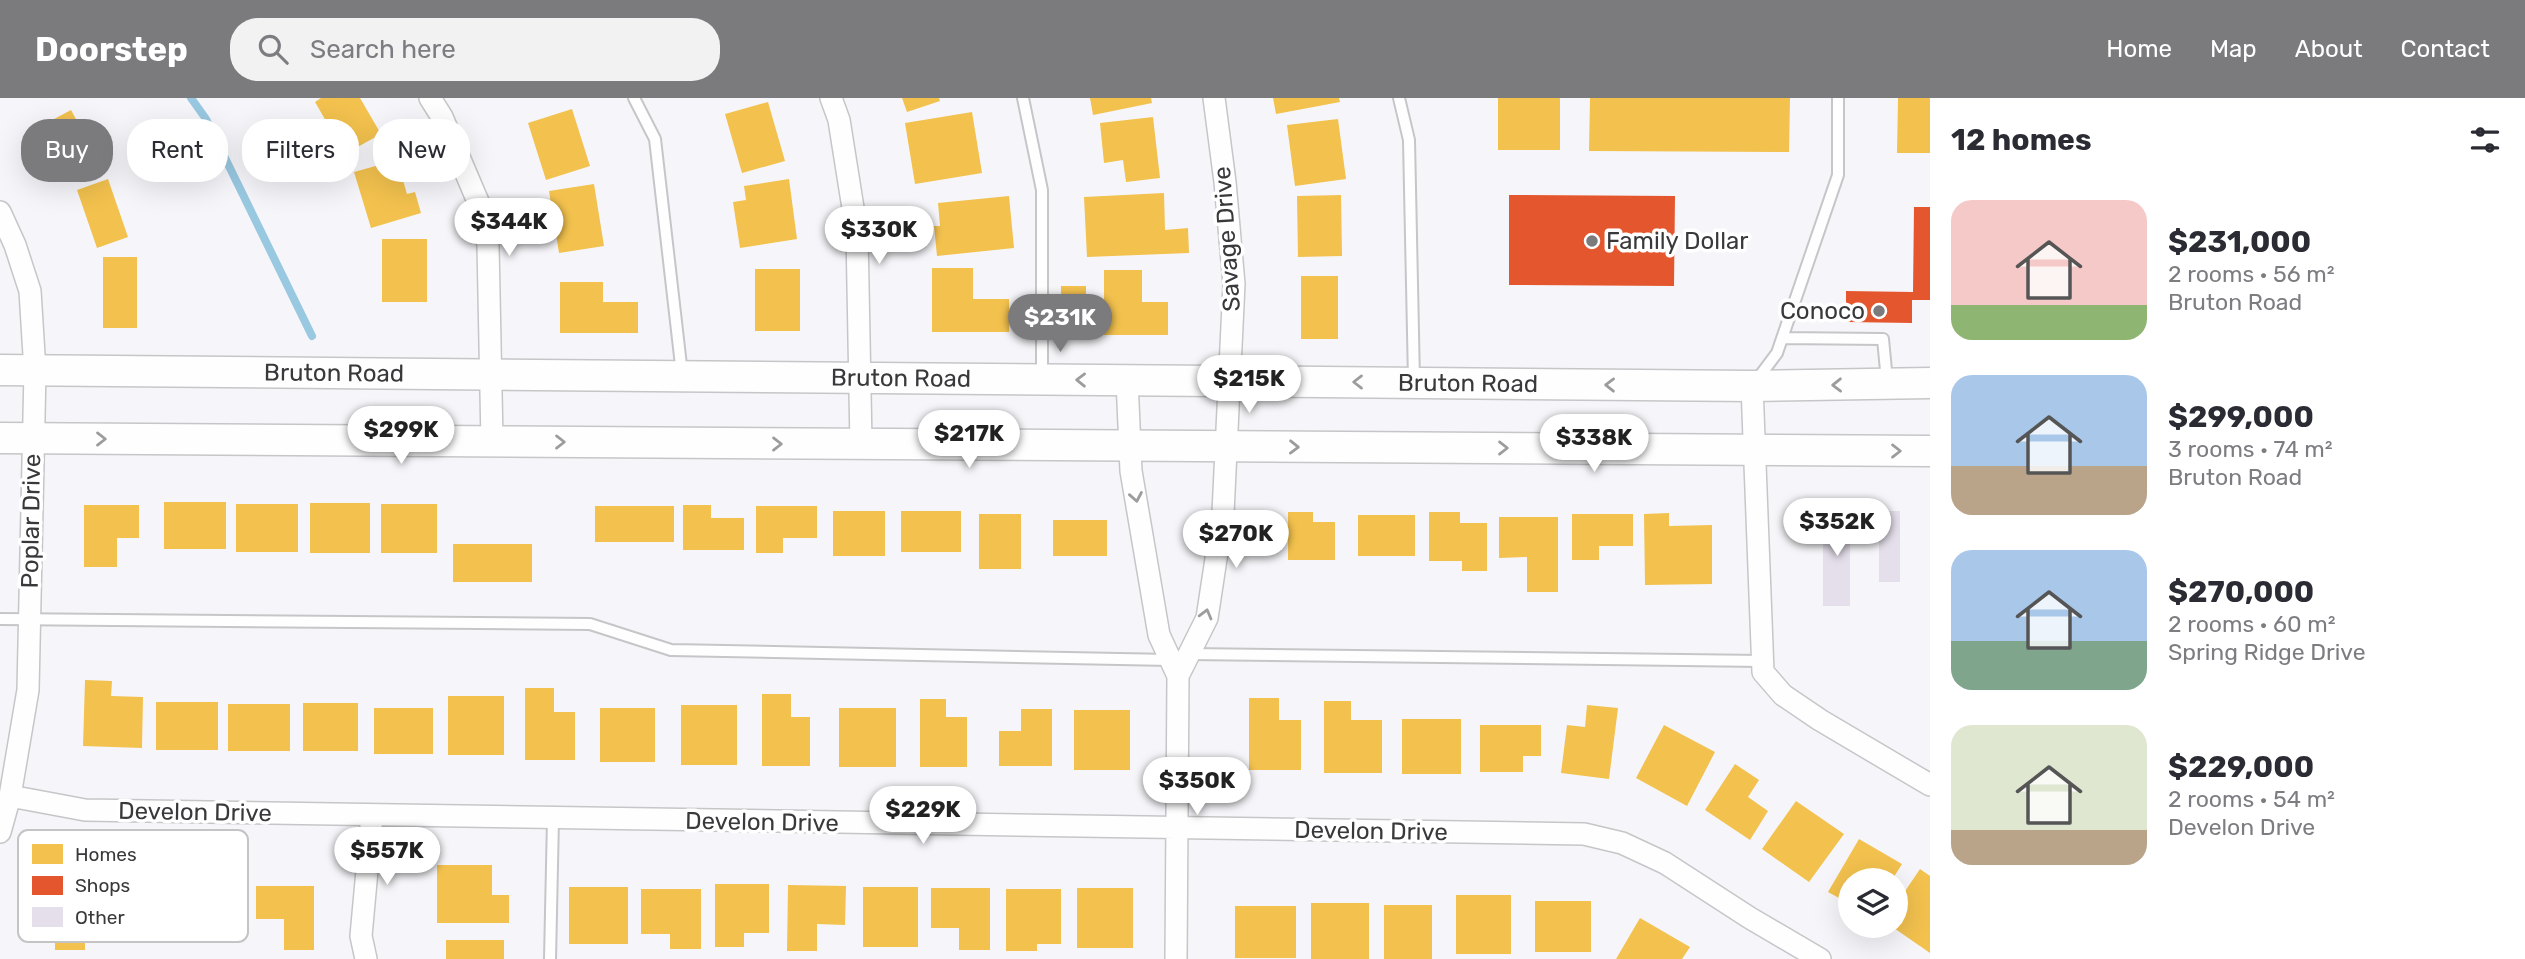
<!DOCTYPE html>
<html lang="en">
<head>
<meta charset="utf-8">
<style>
	:root { --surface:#fff; --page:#f2f2f3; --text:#2b2b33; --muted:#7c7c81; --accent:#7b7b7e }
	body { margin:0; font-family:Rubik,sans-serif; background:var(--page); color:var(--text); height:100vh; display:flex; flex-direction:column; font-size:26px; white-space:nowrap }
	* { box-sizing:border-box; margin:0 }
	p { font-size:23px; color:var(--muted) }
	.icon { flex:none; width:38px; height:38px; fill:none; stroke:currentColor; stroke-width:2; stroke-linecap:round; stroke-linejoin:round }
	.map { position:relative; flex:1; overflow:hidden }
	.sheet { display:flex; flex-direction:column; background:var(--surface); width:595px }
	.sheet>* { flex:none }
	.guide { position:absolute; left:21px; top:21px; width:665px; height:63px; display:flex; gap:14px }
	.fabs { position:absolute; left:1838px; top:770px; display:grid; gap:14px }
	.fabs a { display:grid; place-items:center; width:70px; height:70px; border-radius:50%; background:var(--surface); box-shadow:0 7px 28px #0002; font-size:35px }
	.price { position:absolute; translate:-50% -60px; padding:0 16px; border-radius:24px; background:#fff; color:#222; font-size:23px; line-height:46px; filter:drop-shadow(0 2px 4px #0008) }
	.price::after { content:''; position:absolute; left:50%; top:42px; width:21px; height:16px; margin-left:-10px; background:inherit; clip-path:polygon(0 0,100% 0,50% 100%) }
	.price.current { background:var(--accent); color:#fff }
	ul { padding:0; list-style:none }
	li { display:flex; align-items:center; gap:21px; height:175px; padding:0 21px }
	li span { display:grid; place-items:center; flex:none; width:196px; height:140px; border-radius:21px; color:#555 }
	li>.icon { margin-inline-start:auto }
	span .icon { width:84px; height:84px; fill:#fffc; stroke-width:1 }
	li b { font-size:30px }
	h2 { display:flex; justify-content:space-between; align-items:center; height:84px; padding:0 21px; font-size:30px }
	.chip { padding:0 24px; border-radius:28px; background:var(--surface); box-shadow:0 7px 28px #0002; font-size:24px; line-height:63px }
	.chip.current { background:var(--accent); color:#fff }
	header { display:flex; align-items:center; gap:42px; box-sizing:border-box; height:98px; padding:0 35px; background:var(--accent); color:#fff }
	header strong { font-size:33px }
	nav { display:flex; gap:38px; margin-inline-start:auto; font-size:24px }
	.search { width:490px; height:63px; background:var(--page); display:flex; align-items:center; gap:18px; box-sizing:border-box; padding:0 24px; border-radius:28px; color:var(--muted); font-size:26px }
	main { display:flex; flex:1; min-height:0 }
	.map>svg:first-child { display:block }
</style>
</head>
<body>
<header>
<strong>Doorstep</strong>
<div class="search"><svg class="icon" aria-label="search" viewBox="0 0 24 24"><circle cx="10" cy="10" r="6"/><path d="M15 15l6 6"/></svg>Search here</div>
<nav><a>Home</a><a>Map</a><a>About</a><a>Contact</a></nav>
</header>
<main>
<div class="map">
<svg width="1930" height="861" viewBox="0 0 1930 861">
	<rect width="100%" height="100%" fill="#f6f6fa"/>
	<path fill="#f2c14e" d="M321 0H360L381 36 345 56 315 4Z
		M902 0H939L940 3 907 14Z
		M1090 0H1151L1152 5 1093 17Z
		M1273 0H1339L1340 4 1276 16Z
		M1498 0H1560V52H1498Z
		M1590 0H1790L1789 54 1589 53Z
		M1898 0H1930V55H1897Z
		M768 4 785 63 742 75 725 16Z
		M572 11 590 68 546 82 528 25Z
		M71 12 95 56 66 72 41 28Z
		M972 14 982 75 915 86 905 25Z
		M1153 19 1160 80 1126 84 1123 62 1104 65 1100 25Z
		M1338 21 1346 81 1295 88 1287 27Z
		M397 62 407 96 415 94 421 115 371 130 354 74Z
		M108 81 128 139 97 150 77 92Z
		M789 81 797 141 740 150 733 104 746 102 744 88Z
		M594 86 604 148 559 155 549 93Z
		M1164 95 1165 132 1188 130 1189 155 1087 159 1084 99Z
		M1341 97 1342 158 1298 159 1297 98Z
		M1009 98 1014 150 937 158 934 128H940L938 105Z
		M382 141H427V204H382Z
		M103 159H137V230H103Z
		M932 170H973V201H1009V234H932Z
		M755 171H800V233H755Z
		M1104 172H1142V204H1168V237H1104Z
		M1301 178H1338V241H1301Z
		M560 184H603V204H638V235H560Z
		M1061 188H1086V216H1061Z
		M164 404H226V451H164Z
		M310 405H370V455H310Z
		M236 406H298V454H236Z
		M381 406H437V455H381Z
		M84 407H139V440H117V469H84Z
		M683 407H711V420H744V452H683Z
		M595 408H674V444H595Z
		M756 408H817V440H783V455H756Z
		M833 413H885V458H833Z
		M901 413H961V454H901Z
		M1288 414H1313V424H1335V462H1288Z
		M1429 414H1460V425H1487V473H1462V463H1429Z
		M1669 415V428L1712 427V486L1645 487 1644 416Z
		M979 416H1021V471H979Z
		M1572 416H1633V448H1599V462H1572Z
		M1358 417H1415V458H1358Z
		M1499 419H1558V494H1527V459L1499 460Z
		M1053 422H1107V458H1053Z
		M453 446H532V484H453Z
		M85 582 112 583 111 598 143 599 142 650 83 648Z
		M525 590H554V614H575V662H525Z
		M762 596H791V619H810V668H762Z
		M448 598H504V657H448Z
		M1249 600H1279V622H1301V672H1249Z
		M920 601H946V619H967V669H920Z
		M1324 603H1351V622H1382V675H1324Z
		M156 604H218V652H156Z
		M303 605H358V653H303Z
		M228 606H290V653H228Z
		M681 607H737V667H681Z
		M1587 607 1618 610 1609 681 1561 675 1567 627 1585 629Z
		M374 610H433V656H374Z
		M600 610H655V664H600Z
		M839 610H896V669H839Z
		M1021 611H1052V668H999V633H1021Z
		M1074 612H1130V672H1074Z
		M1402 621H1461V676H1402Z
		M1480 627H1541V658H1523V674H1480Z
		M1664 627 1715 654 1687 708 1636 680Z
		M1735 666 1759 682 1748 699 1768 713 1750 742 1705 712Z
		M1796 703 1844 736 1809 784 1762 751Z
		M1859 741 1902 766 1892 782H1850V806L1828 794Z
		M437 767H492V797H509V825H437Z
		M1920 771 1930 778V855L1891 828H1895V808Z
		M715 786H769V835H744V849H715Z
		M55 787H108V831H85V852H55Z
		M788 787 846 788 845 827 817 826V853H787Z
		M256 788H314V852H284V821H256Z
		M569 789H628V846H569Z
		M863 789H918V849H863Z
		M931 790H990V852H959V830H931Z
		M1077 790H1133V850H1077Z
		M641 791H701V851H670V836H641Z
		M1006 791H1061V846H1037V853H1006Z
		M1456 797H1511V856H1456Z
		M1535 803H1591V854H1535Z
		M1311 805H1369V861H1311Z
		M1384 807H1432V861H1384Z
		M1235 808H1296V860H1235Z
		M1640 820 1690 849 1682 861H1616Z
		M446 842H504V861H446Z"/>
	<path fill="#e4572e" d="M1509 97 1675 98 1674 188 1509 187Z
		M1914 109H1930V202H1912V225L1846 224V193L1913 194Z"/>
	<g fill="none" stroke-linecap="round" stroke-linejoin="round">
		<path stroke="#99c8e1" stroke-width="8" d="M191 0 206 21 312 238"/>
	</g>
	<path fill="#e5dfeb" d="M1823 411H1850V508H1823Z
		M1879 413H1900V484H1879Z"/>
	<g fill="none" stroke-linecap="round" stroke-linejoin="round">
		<defs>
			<path id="service" d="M634 0 655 41 682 276
				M1023 0 1042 92V279
				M1399 0 1409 42 1414 282
				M1782 240 1883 241 1887 283
				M1756 283 1777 255 1838 77V0
				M0 521 590 526 671 552 1171 562
				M1189 556 1762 563
				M550 861 553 721"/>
			<path id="minor" d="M430 0 442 19 479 106 488 147 492 343
				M831 0 839 22 857 135 861 346
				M0 114 15 147 30 193 35 273 28 592 10 698 0 734
				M1127 282 1131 373 1159 537 1178 578 1176 861
				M1752 288 1763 574 1783 597 1820 622 1930 687
				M1178 578 1207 520 1223 415 1234 186 1225 84 1214 0
				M10 698 85 712 1584 736 1622 745 1665 765 1750 820 1820 861
				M366 861 361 838 372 718"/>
			<g id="secondary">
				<path id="s1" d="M0 272 1752 288 1930 285"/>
				<path d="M0 340 1930 353"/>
			</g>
		</defs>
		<use href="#service" stroke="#c6c6c8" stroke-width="14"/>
		<use href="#minor" stroke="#c6c6c8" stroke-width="24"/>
		<use href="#secondary" stroke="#c6c6c8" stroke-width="33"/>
		<use href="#service" stroke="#fefefe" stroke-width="10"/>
		<use href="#minor" stroke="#fefefe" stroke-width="21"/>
		<use href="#secondary" stroke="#fefefe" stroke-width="30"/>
	</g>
	<defs><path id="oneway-chevron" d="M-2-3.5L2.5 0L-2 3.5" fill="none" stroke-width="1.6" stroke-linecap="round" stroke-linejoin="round" transform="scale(1.75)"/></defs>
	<g stroke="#9c9c9c">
		<use href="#oneway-chevron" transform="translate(1081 282) rotate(-179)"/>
		<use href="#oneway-chevron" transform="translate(1358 284) rotate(-180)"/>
		<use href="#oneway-chevron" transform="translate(1610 287) rotate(-179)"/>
		<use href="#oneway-chevron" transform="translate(1837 287) rotate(179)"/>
		<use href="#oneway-chevron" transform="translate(101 341)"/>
		<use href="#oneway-chevron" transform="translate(560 344)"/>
		<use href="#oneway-chevron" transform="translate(777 346)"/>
		<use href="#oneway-chevron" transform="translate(1294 349) rotate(1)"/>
		<use href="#oneway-chevron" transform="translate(1503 350)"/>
		<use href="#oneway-chevron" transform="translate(1896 353)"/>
		<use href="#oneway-chevron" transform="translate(1136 399) rotate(80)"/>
		<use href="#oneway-chevron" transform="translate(1206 516) rotate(-75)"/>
	</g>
	<g fill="#7b7b7e" stroke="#fff" stroke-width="2.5">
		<circle cx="1592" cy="143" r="7"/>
		<circle cx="1879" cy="213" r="7"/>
	</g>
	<g text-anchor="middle" stroke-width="7" stroke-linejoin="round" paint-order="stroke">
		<g font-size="24" fill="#39393b" stroke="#fff">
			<text transform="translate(1227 141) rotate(-94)" y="8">Savage Drive</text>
			<text dy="8" stroke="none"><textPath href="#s1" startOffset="334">Bruton Road</textPath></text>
			<text dy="8" stroke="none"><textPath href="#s1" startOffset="901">Bruton Road</textPath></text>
			<text dy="8" stroke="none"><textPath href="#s1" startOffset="1468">Bruton Road</textPath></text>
			<text transform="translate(31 423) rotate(-89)" y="8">Poplar Drive</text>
			<text transform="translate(195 714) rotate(1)" y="8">Develon Drive</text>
			<text transform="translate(762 724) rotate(1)" y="8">Develon Drive</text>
			<text transform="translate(1371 733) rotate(1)" y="8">Develon Drive</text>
		</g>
		<g font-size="24" fill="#39393b" stroke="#fff" text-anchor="start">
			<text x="1606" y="151">Family Dollar</text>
			<text x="1865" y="221" text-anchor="end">Conoco</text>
		</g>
	</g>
	<rect x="18" y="732" width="230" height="112" rx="10" fill="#fff" stroke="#c4c4c4" stroke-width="2"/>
	<rect x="32" y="746" width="31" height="20" fill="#f2c14e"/>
	<rect x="32" y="778" width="31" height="19" fill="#e4572e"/>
	<rect x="32" y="809" width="31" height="20" fill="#e5dfeb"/>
	<g font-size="19" fill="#39393b">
		<text x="75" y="763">Homes</text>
		<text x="75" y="794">Shops</text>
		<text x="75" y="826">Other</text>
	</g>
</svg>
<div class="fabs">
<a><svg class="icon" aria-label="layers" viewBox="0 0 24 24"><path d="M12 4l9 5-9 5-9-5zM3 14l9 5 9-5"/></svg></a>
</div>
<b class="price" style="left:509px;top:160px">$344K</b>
<b class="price" style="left:879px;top:168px">$330K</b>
<b class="price current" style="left:1060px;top:256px">$231K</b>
<b class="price" style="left:1249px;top:317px">$215K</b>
<b class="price" style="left:401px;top:368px">$299K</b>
<b class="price" style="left:969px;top:372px">$217K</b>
<b class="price" style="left:1594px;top:376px">$338K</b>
<b class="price" style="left:1837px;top:460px">$352K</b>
<b class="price" style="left:1236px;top:472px">$270K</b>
<b class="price" style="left:1197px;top:719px">$350K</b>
<b class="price" style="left:923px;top:748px">$229K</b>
<b class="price" style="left:387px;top:789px">$557K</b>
<div class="guide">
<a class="chip current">Buy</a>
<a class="chip">Rent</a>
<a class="chip">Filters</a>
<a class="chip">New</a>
</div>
</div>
<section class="sheet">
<h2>12 homes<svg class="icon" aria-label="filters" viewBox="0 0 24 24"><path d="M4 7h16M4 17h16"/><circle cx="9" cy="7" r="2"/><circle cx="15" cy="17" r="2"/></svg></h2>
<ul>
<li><span style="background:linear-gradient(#f6c9c9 75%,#8fb573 0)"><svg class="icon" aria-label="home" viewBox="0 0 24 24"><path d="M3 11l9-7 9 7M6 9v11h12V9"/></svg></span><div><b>$231,000</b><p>2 rooms · 56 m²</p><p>Bruton Road</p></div></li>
<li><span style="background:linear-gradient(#a9c7e8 65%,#b9a48a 0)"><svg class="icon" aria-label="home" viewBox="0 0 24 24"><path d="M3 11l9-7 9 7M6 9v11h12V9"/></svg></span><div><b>$299,000</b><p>3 rooms · 74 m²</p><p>Bruton Road</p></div></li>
<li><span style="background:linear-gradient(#a9c7e8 65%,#7fa58c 0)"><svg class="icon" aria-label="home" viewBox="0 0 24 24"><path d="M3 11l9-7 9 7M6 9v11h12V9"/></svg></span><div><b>$270,000</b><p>2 rooms · 60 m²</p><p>Spring Ridge Drive</p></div></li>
<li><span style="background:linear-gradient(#dfe7d0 75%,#b9a48a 0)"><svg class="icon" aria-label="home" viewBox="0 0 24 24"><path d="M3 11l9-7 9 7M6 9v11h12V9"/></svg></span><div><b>$229,000</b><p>2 rooms · 54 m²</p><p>Develon Drive</p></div></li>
</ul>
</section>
</main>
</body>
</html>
